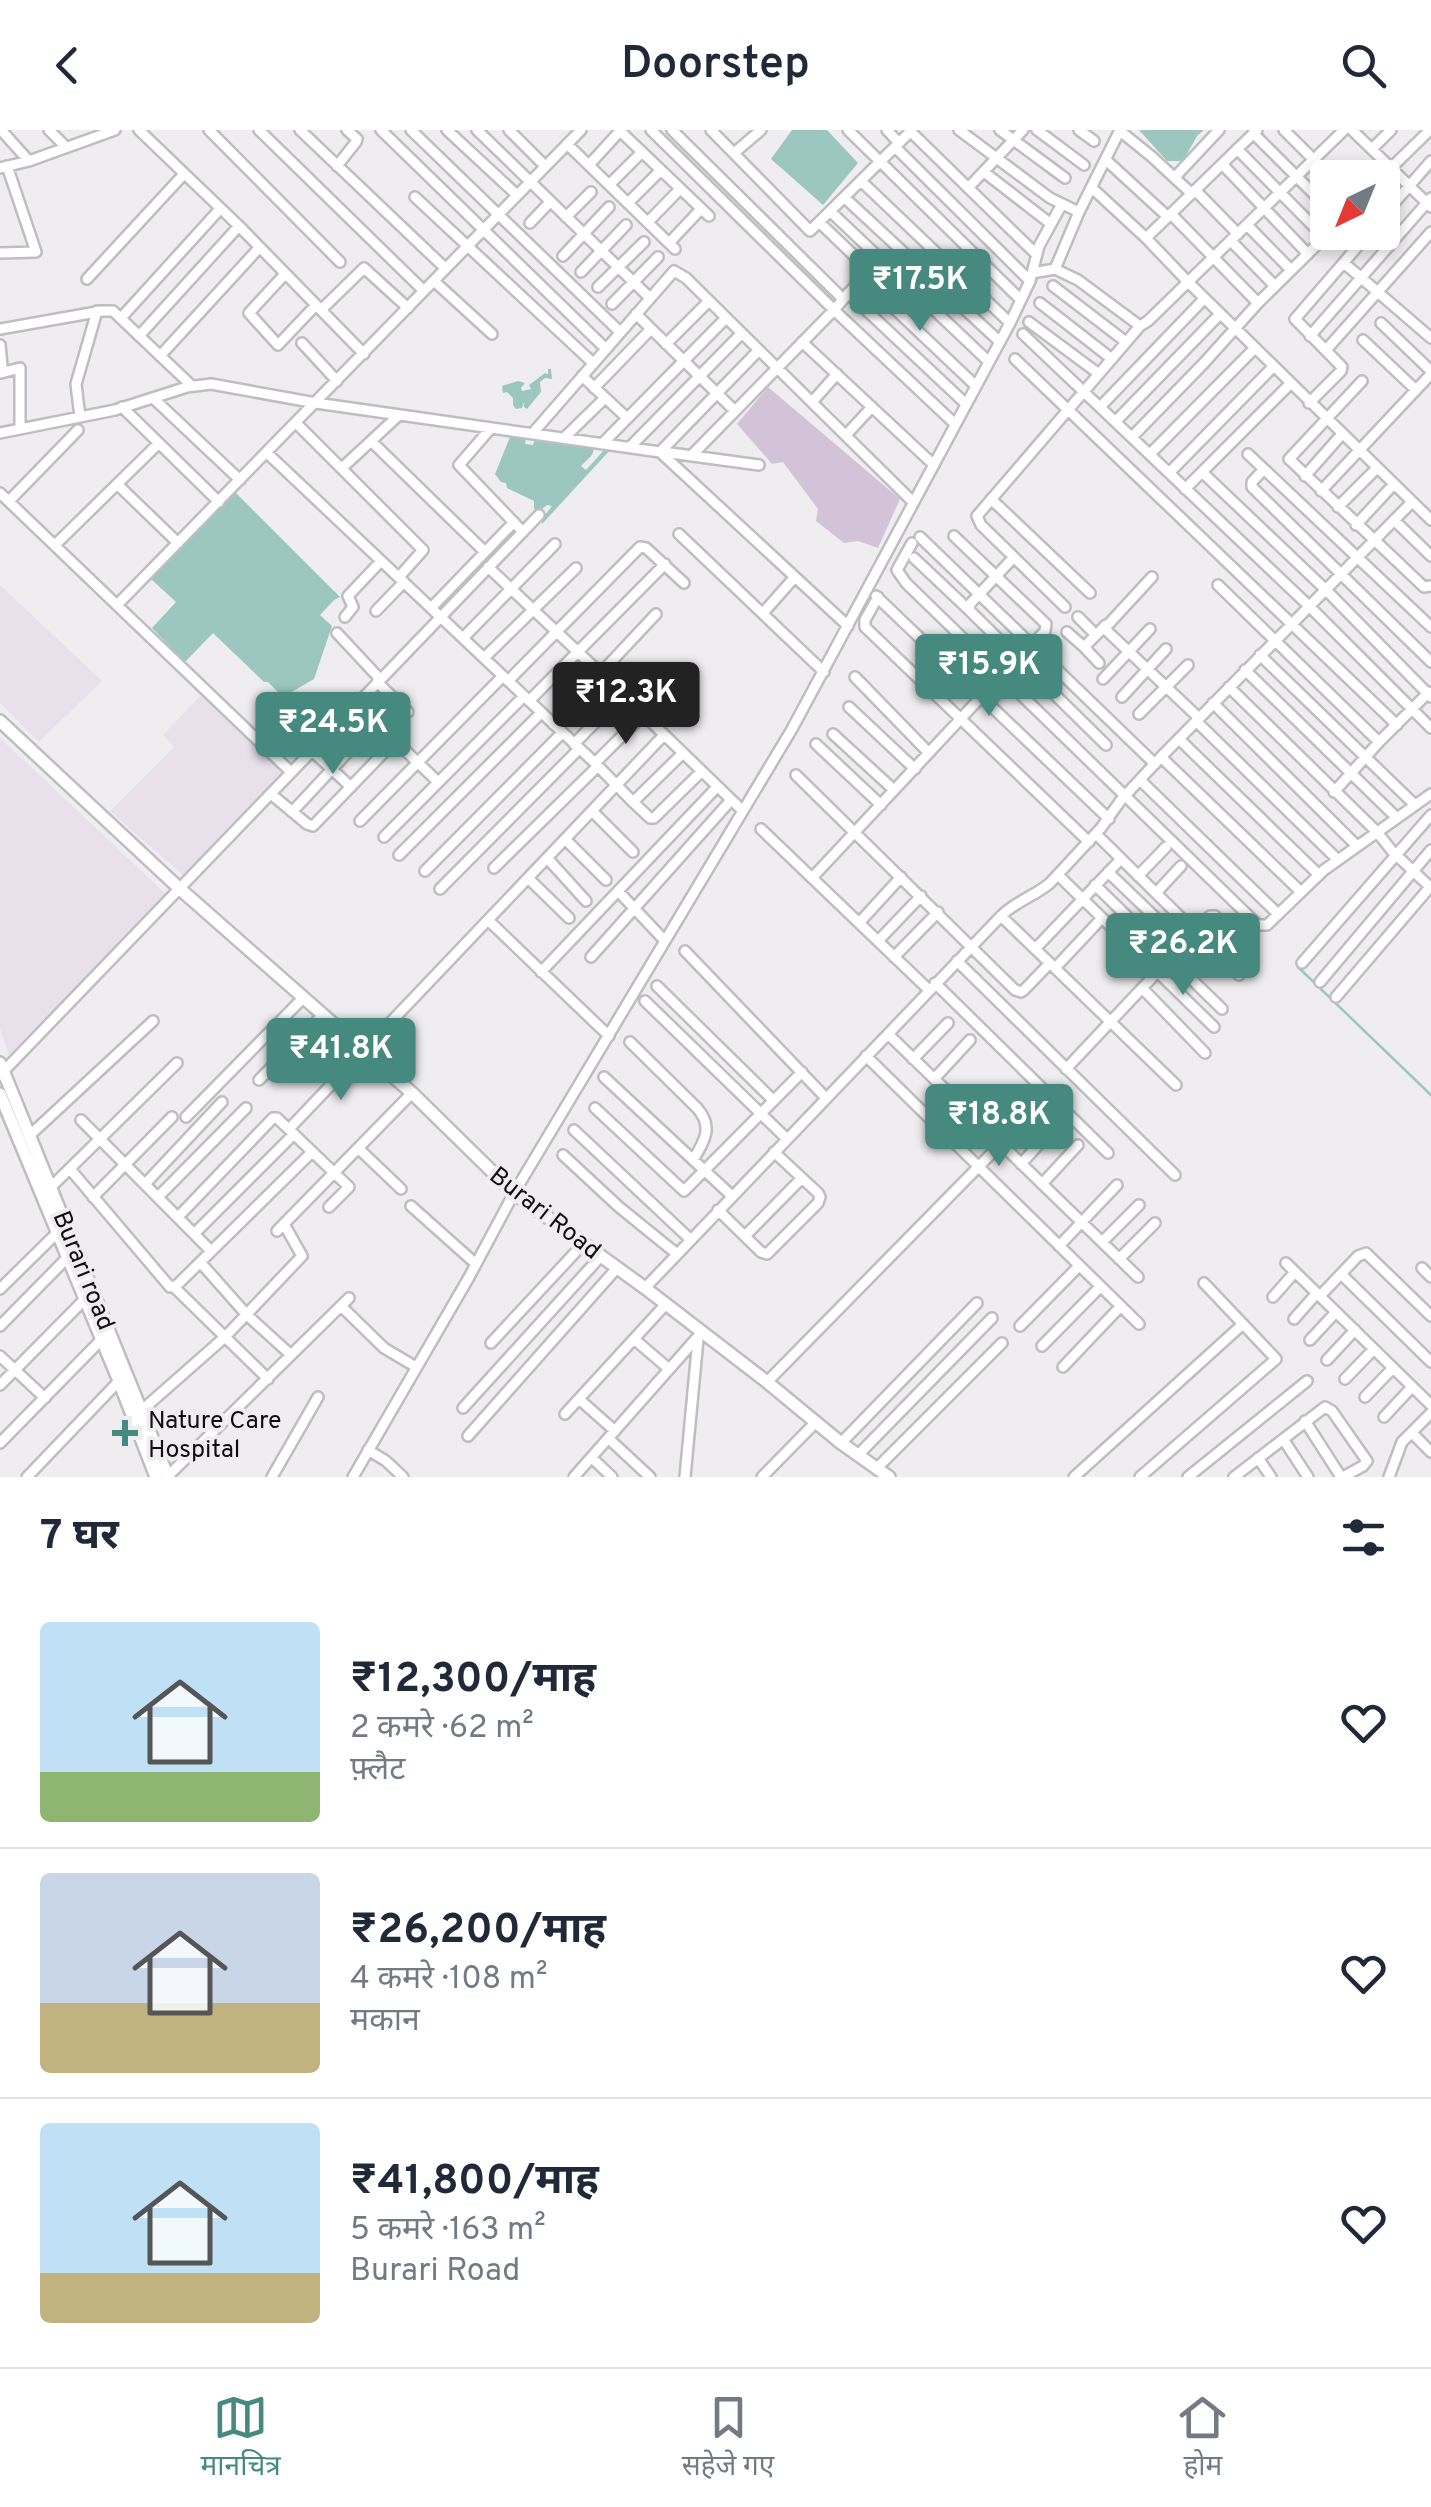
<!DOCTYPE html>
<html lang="hi">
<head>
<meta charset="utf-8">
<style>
	:root { --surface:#fff; --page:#f6f6f7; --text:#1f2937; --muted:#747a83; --line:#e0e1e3; --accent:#468a7f }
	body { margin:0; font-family:Overpass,"Noto Sans Devanagari",sans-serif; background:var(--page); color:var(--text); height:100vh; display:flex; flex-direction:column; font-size:38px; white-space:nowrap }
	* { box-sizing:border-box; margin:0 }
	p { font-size:32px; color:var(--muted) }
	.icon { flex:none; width:55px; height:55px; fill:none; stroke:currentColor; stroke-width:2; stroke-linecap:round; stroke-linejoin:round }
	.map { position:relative; height:1347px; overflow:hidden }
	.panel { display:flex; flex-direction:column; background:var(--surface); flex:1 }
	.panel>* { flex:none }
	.needle { width:65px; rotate:223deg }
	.fabs { position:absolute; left:1310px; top:30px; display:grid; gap:20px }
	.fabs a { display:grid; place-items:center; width:90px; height:90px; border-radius:10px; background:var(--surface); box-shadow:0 5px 15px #0003; font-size:50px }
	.price { position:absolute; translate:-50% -85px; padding:0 22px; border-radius:10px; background:var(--accent); color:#fff; font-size:32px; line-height:65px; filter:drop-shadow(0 2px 5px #0008) }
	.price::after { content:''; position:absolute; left:50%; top:60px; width:30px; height:22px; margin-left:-15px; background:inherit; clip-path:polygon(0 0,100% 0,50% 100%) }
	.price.current { background:#222; color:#fff }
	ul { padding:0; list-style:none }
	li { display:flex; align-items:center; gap:30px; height:250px; padding:0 40px }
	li+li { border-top:2px solid var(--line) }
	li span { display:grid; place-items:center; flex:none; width:280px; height:200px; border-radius:10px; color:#555 }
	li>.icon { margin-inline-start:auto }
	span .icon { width:120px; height:120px; fill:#fffc; stroke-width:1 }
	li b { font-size:42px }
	h2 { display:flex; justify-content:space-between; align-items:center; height:120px; padding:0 40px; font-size:42px }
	header { display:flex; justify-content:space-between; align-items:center; height:130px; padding:0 40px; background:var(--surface); font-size:45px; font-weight:600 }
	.tabs { display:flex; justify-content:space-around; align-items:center; height:140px; border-top:2px solid var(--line); background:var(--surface); font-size:28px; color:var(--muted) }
	.tabs a { display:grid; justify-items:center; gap:5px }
	.tabs .current { color:var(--accent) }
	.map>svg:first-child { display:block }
</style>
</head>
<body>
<header><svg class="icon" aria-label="back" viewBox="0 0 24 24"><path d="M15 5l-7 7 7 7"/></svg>Doorstep<svg class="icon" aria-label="search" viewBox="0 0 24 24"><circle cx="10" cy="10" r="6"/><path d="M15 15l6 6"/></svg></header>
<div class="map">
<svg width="1431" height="1347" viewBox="0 0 1431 1347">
	<rect width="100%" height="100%" fill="#efedf0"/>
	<path fill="#e8e1eb" d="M0 455 102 551 39 612 0 573Z
		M204 562 284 643 184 746 110 681 174 617 163 605Z
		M0 608 166 764 9 925 0 899Z"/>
	<path fill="#d3c3d9" d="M768 257 900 369 878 418 858 411 844 413 816 391 818 379 783 332 772 334 737 294Z"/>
	<path fill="#9cc7be" d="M792 0H827L858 33 823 75 771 29Z
		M1139 0H1204L1197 6 1183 31H1167Z
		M548 239H551L552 249 545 248 540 252 541 262 527 279 524 277V272L522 278 516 279 513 275V268L507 262 503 263 502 256 518 251 525 253 521 258 522 261 531 259 529 255 545 243 548 244Z
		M510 307 526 308 525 314 533 315 535 309 595 316 592 325 581 336 586 340 605 319 612 318 542 394V389L552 376 547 375 537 383 534 378V371L507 358 506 353 501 352 495 344Z
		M234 361 340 467 334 470 320 485 332 496 314 549 283 567 268 552H264L213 503 185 532 152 498 176 472 150 448Z"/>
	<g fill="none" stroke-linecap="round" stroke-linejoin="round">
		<path stroke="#9cc7be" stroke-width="2.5" d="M1298 837 1431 965"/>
		<defs>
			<path id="minor" d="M1 0 29 31
				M49 0 66 17
				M139 0 239 96 364 224
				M209 0 340 132
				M259 0 424 161
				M300 0 445 138
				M381 0 606 219
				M411 0 620 202
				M447 0 517 65
				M477 0 650 168
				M509 0 545 36
				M619 0 709 86
				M651 0 834 180 955 294
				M672 0 843 169
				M711 0 810 101 912 0
				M848 0 1021 170
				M887 0 899 13
				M909 0 1036 124
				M959 0 1050 68 1079 82
				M1000 0 1065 48
				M1037 0 1084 35
				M1079 0 1094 11
				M1284 0 1314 30
				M1352 0 1431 77
				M1120 1 1151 26 1192 64
				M1253 3 1328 78
				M567 14 675 119
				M895 17 1030 151
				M1237 19 1325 108
				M1372 19 1391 0
				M734 23 761 0
				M1106 30 1168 87
				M1222 34 1308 124
				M589 35 620 1
				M337 36 356 12 357 9 347 0
				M0 38 29 31 115 0
				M1391 38 1430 0
				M984 42 1051 94
				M1175 47 1219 0
				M861 51 1010 193
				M609 55 642 22
				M968 58 1023 0
				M1092 58 1146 108 1188 152 1344 0
				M1195 60 1238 104
				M415 67 593 233
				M845 68 1000 212
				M628 73 661 40
				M831 82 989 232
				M1171 84 1258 173
				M566 87 591 62
				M1382 87 1431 31
				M648 92 680 59
				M530 93 550 72
				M1247 95 1291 140
				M1146 108 1257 0
				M1231 111 1275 156
				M669 113 701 79
				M0 123 36 122 7 36
				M563 126 609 77
				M1344 133 1431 208
				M1055 139 1078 150 1140 196 1148 191 1188 152 1431 390
				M581 142 626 95
				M1032 143 1055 139 1079 82 1120 0
				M285 144 249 183 278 215 316 175
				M862 148 976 256
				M87 149 184 44
				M434 151 492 204
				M1053 156 1126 212
				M598 157 644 112
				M848 163 966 274
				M1040 173 1112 229
				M612 174 658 127
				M321 180 364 138 408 178
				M636 184 735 281
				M121 188 220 79
				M1029 192 1099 244
				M1381 193 1431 241
				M0 199 102 181H113L192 256
				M1023 204 1310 477 1431 598
				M139 206 239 96
				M1310 206 1431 68
				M1363 210 1416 260
				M802 212 934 335
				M302 213 337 251
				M666 214 709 171
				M0 215 2 236 0 243
				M1326 220 1431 102
				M160 226 259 118
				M1015 229 1397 595
				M1 243 20 238V299
				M582 246 627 288
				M1362 251 1289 329 1424 457 1431 456
				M594 258 651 199
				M153 268 240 350
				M812 272 837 244
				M1309 273 1341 241 1342 237 1295 189 1370 102
				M122 277 219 372
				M1100 277 1204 169
				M80 287 76 254 97 181
				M1116 291 1220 184
				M296 293 423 420 399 447
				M491 298 459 335 523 402
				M0 303 115 280 187 257 211 254 316 273 660 322 848 496
				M532 304 674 141 686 148 913 372
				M846 305 872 277
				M1132 307 1204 233 1258 173 1330 102
				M564 308 605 268
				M371 311 485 422
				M602 314 726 188
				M630 317 742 203
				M660 322 759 220
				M663 322 759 335
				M267 323 595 633 633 672 682 624
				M1150 324 1254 219
				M1248 324 1431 497
				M691 326 834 180 867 142V138L820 93
				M342 338 399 285
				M1264 339 1252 352V357L1431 532
				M1202 342 1326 460 1431 567
				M1169 343 1273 237
				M1305 346 1342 304
				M117 354 178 413
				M1185 359 1290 254
				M1321 361 1431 244
				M0 363 291 642
				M991 369 1090 463
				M9 371 78 300
				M1338 377 1377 338
				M1394 390 1431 426
				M1356 395 1394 354
				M679 404 824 542
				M954 406 1046 494 1045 501 1032 515
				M920 407 1155 634
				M912 413 897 440 906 453 1258 795H1267L1324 740 1431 664
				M55 415 159 313
				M1014 427 970 474 969 480 1106 615
				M914 428 969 480
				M488 437 615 557 743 681
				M1152 447 1106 497 1107 501 1199 588
				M1218 455 1379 612
				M876 466 1109 689
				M878 467 865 490V497L1089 712
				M117 475 581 0
				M1065 477 981 395 977 386 1140 196
				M431 478 514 392
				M376 481 404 452
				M763 483 794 448
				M345 487 353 477 348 466 381 431
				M1078 487 1096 505
				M1067 502 1084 517
				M337 503 380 549
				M463 508 555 414
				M1260 525 1415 675
				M484 528 576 438
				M1099 533 1084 517 1106 495
				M1245 540 1397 688
				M855 547 929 623
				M1103 549 1150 499
				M508 551 640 417 646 418 684 453
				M377 552 408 582
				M1229 557 1377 702 1392 721 1430 757 1336 867
				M1122 567 1166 519
				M529 571 665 434
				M356 573 437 651
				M1213 573 1357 716
				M849 577 915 639
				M1139 584 1188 535
				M1196 591 1338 730
				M553 594 656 484
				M833 604 894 660
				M1179 609 1319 745
				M574 614 623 564
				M816 614 881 675
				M311 620 351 657
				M1161 627 1301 762
				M595 633 687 541
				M796 645 1015 860 1021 862 1024 860 1050 833
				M1140 650 1278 784
				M1334 662 1379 612 1429 562
				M271 664 307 694 313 696 395 611
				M633 672 650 688H654L701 642
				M592 681 633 722
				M292 682 376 592
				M360 691 503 546
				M761 699 929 860
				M1096 704 1239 845
				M384 707 524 566
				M565 709 606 750
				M399 725 541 583
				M548 729 586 771
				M494 738 598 636
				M425 741 562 603
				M1108 742 1160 792
				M1058 745 1214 897
				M1138 746 1166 717
				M812 748 981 567
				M529 749 569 788
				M1095 755 1222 879
				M440 759 579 619
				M618 761 665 811
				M1156 763 1181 736
				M1001 786 1176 955
				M488 790 609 906
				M859 793 901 747
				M878 811 921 766
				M1035 819 1121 729
				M685 821 826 968
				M591 827 731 670
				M894 827 938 782
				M957 831 1175 1045
				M1302 833 1431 685
				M1055 838 1102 788
				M541 842 717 657
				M1320 852 1431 720
				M935 853 1108 1023
				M657 856 773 970
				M1142 858 1205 923
				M645 871 787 1009
				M888 904 1138 1147
				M630 912 697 978C714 997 704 1012 693 1030
				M866 926 1139 1194
				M913 929 948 893
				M1066 939 1210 786H1215L1249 820
				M0 945 539 385
				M604 947 732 1066
				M934 949 970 910
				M259 950 323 885
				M595 978 684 1061 802 942
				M186 987 303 868
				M81 990 211 1121
				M932 992 955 970
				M289 999 664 605
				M574 1000 691 1110
				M29 1006 153 891
				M358 1018 401 1059
				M563 1025 619 1077 677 1124
				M1021 1034 1067 983
				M70 1039 170 1157 177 1155 312 1022
				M145 1054 222 972
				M1042 1054 1078 1015
				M51 1057 177 933
				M93 1067 172 987
				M158 1067 246 978
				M411 1076 476 1134
				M718 1080 761 1122 767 1124 818 1073 820 1067 818 1063 774 1022
				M178 1087 273 988H277L349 1057 329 1077
				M277 1101 412 963
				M194 1104 294 1004
				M745 1106 802 1048
				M1102 1112 1139 1075
				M1059 1116 1117 1055
				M1119 1129 1155 1093
				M200 1132 247 1185 291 1225
				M1286 1133 1431 1275
				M1422 1138 1431 1147
				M1341 1144 1431 1232
				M174 1157 268 1249
				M645 1158 1001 786C1016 771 1035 766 1050 753L1101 698 1121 670 1161 627 1412 372
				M0 1159 61 1099
				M1320 1166 1358 1126 1366 1123 1431 1186
				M1273 1167 1295 1142
				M341 1176 384 1218 416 1237
				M1294 1189 1317 1163
				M0 1196 67 1128
				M1020 1196 1079 1136
				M634 1209 669 1239
				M1310 1210 1336 1182
				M491 1213 584 1113
				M1042 1216 1100 1157
				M0 1226 45 1268
				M1327 1230 1355 1200
				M1063 1237 1120 1177
				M1345 1249 1374 1219
				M767 1252 1049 965
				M0 1255 87 1167
				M1365 1267 1393 1238
				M579 1269 615 1301
				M463 1278 601 1126
				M141 1281 225 1207 302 1126 284 1094
				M565 1284 666 1174
				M1384 1287 1412 1257
				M1305 1291 1341 1347
				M1412 1303 1431 1322
				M468 1306 617 1138
				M608 1308 650 1347
				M1283 1309 1308 1347
				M0 1313 101 1210
				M841 1313 977 1173
				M368 1320 386 1331 403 1347
				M858 1325 992 1188
				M592 1328 612 1347
				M1258 1328 1271 1347
				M876 1339 1002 1213
				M27 1347 119 1251
				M167 1347 349 1168
				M272 1347 318 1267
				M353 1347 468 1149 514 1063 792 599 1010 193 1030 151 1039 116 1062 74
				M574 1347 702 1202
				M685 1347 698 1209
				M762 1347 816 1292
				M1074 1347 1243 1194
				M1140 1347 1276 1229 1204 1153
				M1188 1347 1307 1251
				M1234 1347 1325 1277 1332 1281 1367 1331 1363 1336 1343 1347
				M1389 1347 1402 1312 1431 1283"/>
			<path id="major" d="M0 591 180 759 412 963 514 1063 645 1158 767 1252 841 1313 889 1347
				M0 933 168 1347
				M0 964 119 1251 156 1347"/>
		</defs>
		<use href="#minor" stroke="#bfbdc0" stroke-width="14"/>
		<use href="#major" stroke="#bfbdc0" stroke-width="16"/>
		<use href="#minor" stroke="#fff" stroke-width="9"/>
		<use href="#major" stroke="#fff" stroke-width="11"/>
	</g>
	<path fill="#468a7f" stroke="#efedf0" stroke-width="4" d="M120 1288h10v10h10v10h-10v10h-10v-10h-10v-10h10z"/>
	<g text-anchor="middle" stroke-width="8" stroke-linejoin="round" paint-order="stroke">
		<g font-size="25" fill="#0f0e0f" stroke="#efedf0">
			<text transform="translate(546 1082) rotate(38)" y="9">Burari Road</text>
			<text transform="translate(85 1140) rotate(68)" y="9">Burari road</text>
		</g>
		<g font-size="25" fill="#0f0e0f" stroke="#efedf0" text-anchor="start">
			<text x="148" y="1298">Nature Care<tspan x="148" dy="29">Hospital</tspan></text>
		</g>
	</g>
</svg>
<div class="fabs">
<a><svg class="needle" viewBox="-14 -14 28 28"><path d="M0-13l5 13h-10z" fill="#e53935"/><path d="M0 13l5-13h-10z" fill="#747a83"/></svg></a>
</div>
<b class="price" style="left:920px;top:204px">₹17.5K</b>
<b class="price" style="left:989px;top:589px">₹15.9K</b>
<b class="price current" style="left:626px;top:617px">₹12.3K</b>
<b class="price" style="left:333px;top:647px">₹24.5K</b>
<b class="price" style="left:1183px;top:868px">₹26.2K</b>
<b class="price" style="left:341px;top:973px">₹41.8K</b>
<b class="price" style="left:999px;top:1039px">₹18.8K</b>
</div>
<section class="panel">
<h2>7 घर<svg class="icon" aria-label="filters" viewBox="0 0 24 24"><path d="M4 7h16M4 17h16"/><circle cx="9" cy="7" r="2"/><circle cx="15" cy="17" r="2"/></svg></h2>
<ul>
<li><span style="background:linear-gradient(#bfe0f5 75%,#8fb573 0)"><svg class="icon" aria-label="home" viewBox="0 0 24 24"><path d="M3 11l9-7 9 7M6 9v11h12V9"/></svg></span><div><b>₹12,300/माह</b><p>2 कमरे · 62 m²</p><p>फ़्लैट</p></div><svg class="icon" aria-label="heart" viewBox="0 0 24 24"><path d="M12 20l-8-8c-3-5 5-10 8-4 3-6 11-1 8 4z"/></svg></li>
<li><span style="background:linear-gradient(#c9d6e8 65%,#c2b280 0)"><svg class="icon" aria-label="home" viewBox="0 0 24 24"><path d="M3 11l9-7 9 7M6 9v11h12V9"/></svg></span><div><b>₹26,200/माह</b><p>4 कमरे · 108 m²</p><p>मकान</p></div><svg class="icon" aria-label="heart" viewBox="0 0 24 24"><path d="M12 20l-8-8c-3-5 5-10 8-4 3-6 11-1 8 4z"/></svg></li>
<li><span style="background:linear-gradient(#bfe0f5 75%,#c2b280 0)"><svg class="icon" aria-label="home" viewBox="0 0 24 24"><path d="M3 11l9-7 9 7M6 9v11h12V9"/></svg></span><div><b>₹41,800/माह</b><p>5 कमरे · 163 m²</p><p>Burari Road</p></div><svg class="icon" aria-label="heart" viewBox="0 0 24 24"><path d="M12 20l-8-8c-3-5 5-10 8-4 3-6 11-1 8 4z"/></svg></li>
</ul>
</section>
<nav class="tabs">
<a class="current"><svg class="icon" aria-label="map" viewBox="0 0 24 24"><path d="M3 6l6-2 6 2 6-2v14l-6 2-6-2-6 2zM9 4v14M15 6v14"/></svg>मानचित्र</a>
<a><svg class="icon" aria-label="saved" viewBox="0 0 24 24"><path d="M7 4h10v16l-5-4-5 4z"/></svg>सहेजे गए</a>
<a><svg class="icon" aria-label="home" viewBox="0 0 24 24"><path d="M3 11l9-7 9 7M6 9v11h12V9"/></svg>होम</a>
</nav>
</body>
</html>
